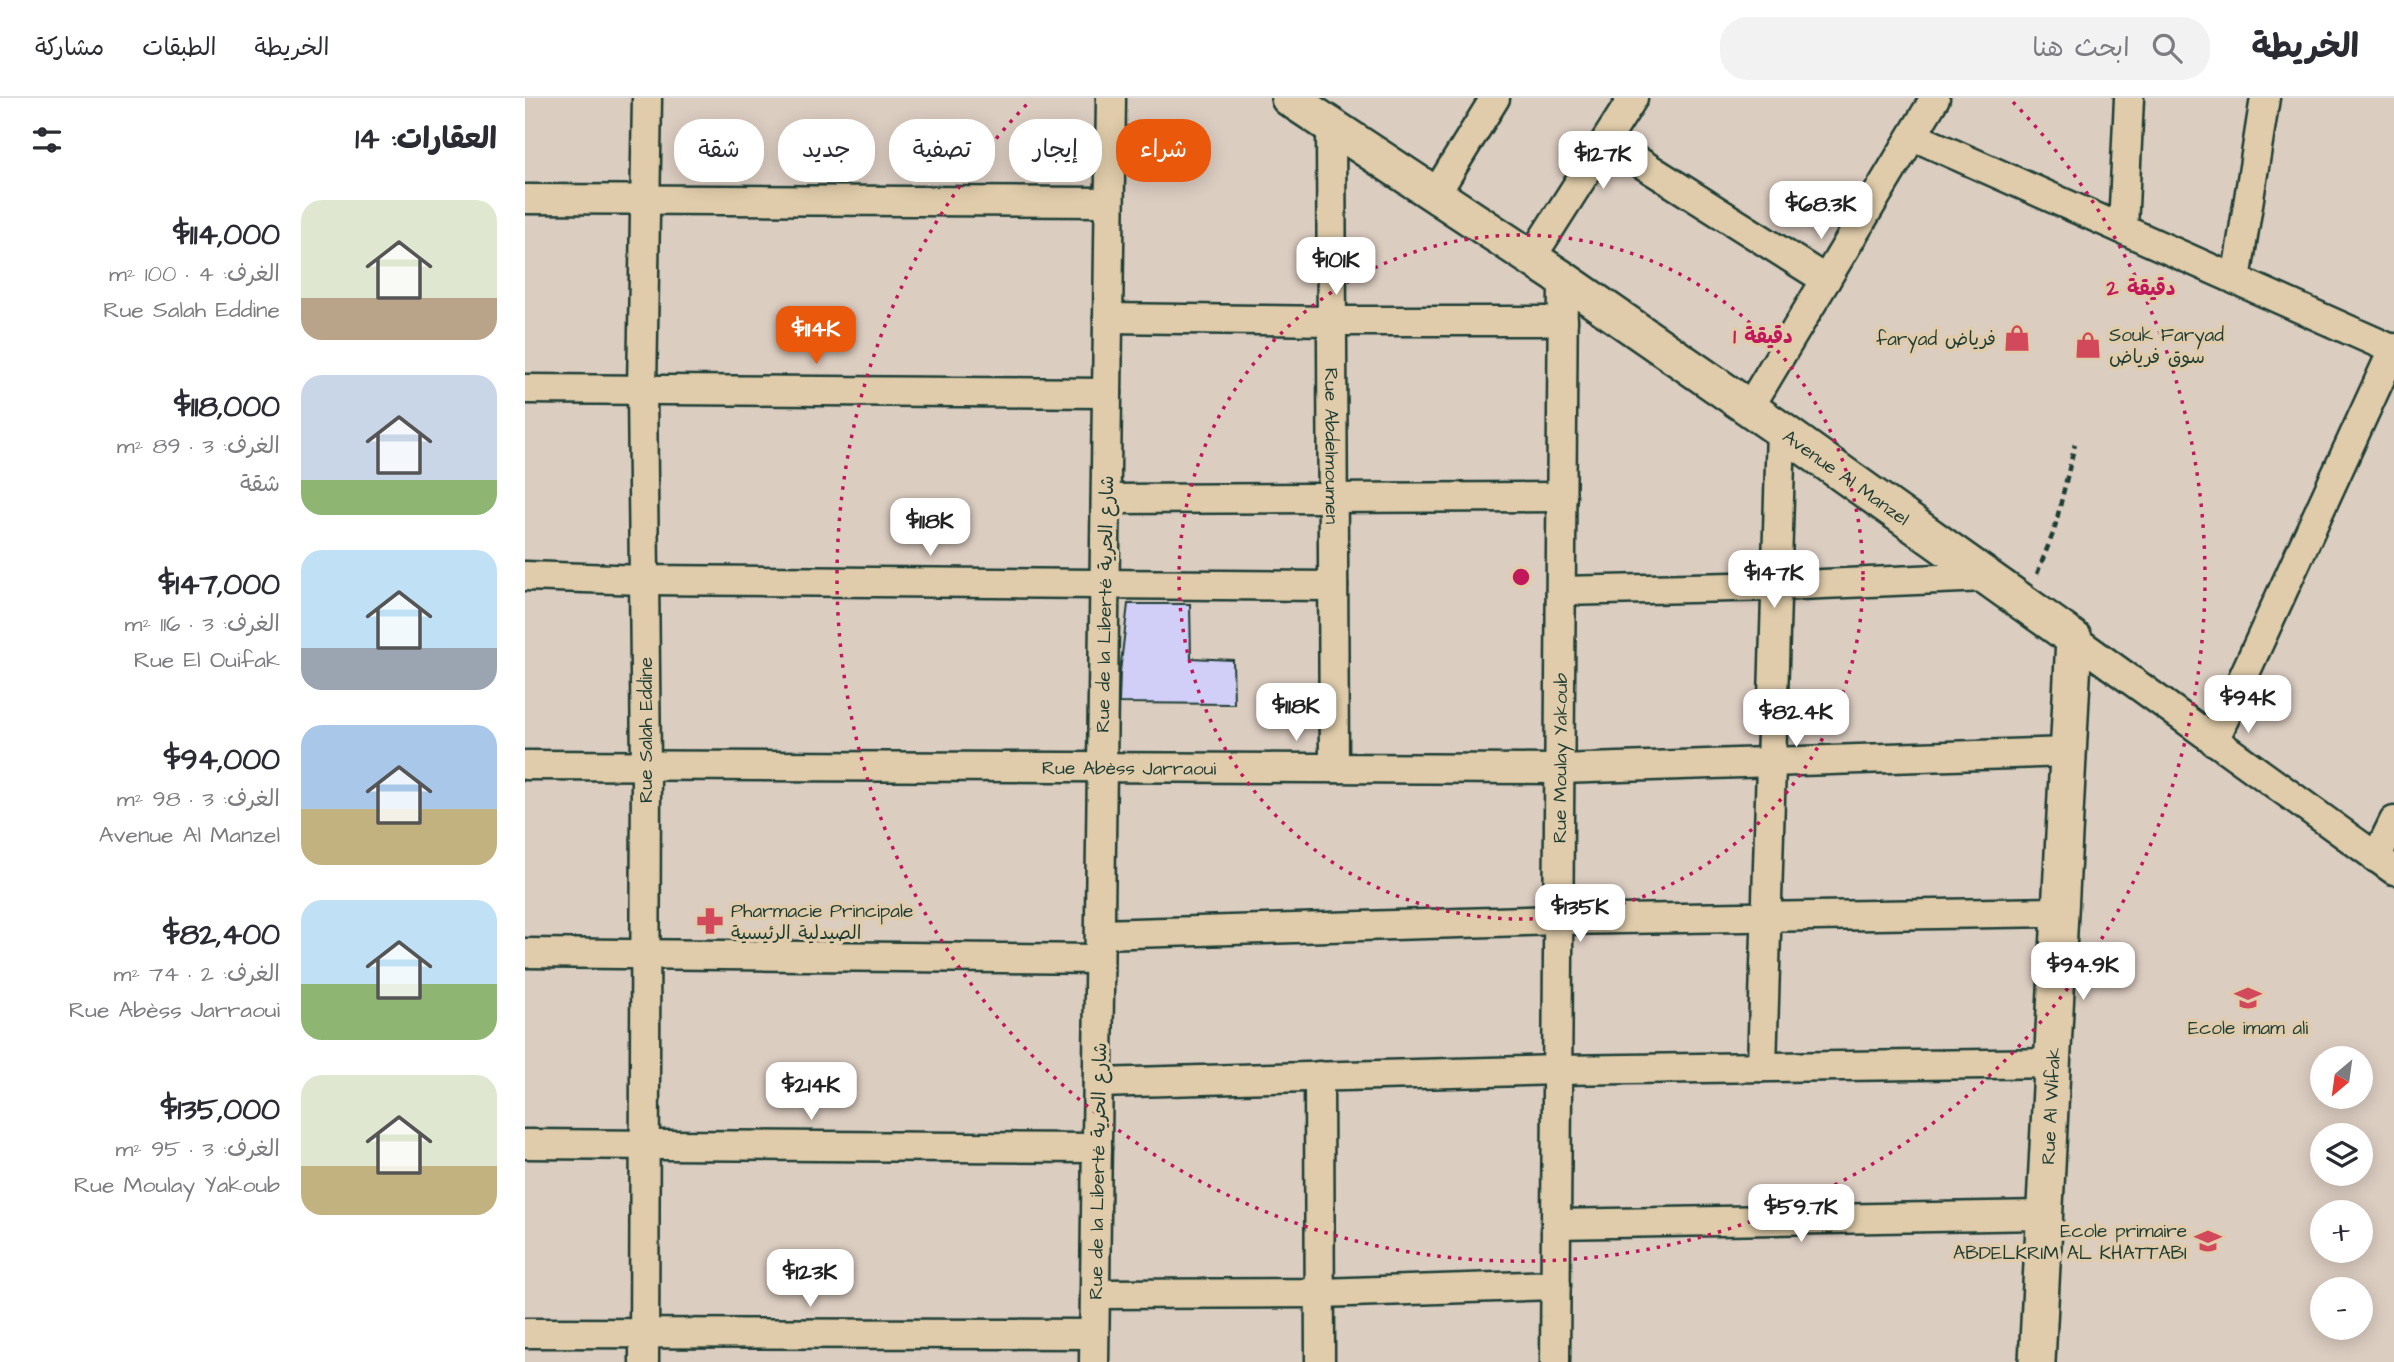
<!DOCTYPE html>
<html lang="ar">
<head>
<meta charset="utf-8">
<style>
	:root { --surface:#fff; --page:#f2f2f3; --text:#2b2b33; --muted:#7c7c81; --line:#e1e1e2; --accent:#ea580c }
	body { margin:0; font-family:"Architects Daughter","Playpen Sans Arabic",sans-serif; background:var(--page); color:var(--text); direction:rtl; height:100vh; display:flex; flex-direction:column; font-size:26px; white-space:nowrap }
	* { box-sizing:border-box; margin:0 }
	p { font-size:23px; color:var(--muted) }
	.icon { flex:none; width:38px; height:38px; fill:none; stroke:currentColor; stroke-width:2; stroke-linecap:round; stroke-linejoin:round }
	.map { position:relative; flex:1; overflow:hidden; direction:ltr }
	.panel { display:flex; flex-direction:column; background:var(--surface); width:525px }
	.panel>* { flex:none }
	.banner { position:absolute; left:21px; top:21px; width:665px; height:63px; direction:rtl; display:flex; gap:14px }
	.needle { width:46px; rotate:209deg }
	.buttons { position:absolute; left:1785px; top:948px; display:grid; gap:14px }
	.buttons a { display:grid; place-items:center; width:63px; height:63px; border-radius:50%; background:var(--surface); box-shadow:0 4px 18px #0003; font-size:35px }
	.price { position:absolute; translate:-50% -60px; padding:0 16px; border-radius:14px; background:#fff; color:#222; font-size:23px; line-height:46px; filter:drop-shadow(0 2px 4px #0008) }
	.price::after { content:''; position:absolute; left:50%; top:42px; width:21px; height:16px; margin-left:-10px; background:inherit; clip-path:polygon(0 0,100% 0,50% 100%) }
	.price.active { background:var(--accent); color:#fff }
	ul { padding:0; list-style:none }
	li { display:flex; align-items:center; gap:21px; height:175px; padding:0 28px }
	li span { display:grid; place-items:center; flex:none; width:196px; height:140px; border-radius:21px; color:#555 }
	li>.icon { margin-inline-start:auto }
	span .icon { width:84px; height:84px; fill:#fffc; stroke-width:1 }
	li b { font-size:30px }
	h2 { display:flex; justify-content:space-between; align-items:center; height:84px; padding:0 28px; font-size:30px }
	.tag { padding:0 24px; border-radius:28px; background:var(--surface); box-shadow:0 4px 18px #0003; font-size:24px; line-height:63px }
	.tag.active { background:var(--accent); color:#fff }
	header { display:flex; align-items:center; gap:42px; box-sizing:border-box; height:98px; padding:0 35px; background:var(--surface); border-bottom:2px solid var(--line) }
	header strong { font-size:33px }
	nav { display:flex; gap:38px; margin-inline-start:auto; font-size:24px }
	.search { width:490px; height:63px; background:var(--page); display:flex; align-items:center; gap:18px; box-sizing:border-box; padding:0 24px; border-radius:28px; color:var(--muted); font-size:26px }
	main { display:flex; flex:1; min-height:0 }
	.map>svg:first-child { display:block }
</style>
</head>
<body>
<header>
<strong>الخريطة</strong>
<div class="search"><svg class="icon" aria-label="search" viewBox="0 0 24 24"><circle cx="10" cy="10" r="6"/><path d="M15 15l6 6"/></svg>ابحث هنا</div>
<nav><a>الخريطة</a><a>الطبقات</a><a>مشاركة</a></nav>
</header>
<main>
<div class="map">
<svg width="1869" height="1264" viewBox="0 0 1869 1264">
	<rect width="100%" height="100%" fill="#dccdc1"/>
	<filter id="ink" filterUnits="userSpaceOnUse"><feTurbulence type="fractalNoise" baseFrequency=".0143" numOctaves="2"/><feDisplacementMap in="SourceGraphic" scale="14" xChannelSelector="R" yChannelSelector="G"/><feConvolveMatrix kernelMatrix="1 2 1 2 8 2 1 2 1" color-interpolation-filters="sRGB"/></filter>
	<g filter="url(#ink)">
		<path fill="#d1cef7" stroke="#1f3d34" stroke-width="2" d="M603 506H665L666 560 708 562 709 606 594 605 595 574Z"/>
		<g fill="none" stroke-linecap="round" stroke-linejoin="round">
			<defs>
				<g id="minor">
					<path id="s1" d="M806 28 809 670"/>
					<path d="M1388 38 1869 252"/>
					<path d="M1081 43 1301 182"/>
					<path d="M585 44H661"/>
					<path d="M910 97 970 0"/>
					<path d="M0 101 584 104"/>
					<path d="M1598 131 1604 0"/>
					<path d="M1006 160 1108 0"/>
					<path d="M1711 182 1740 0"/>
					<path d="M583 220 806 223H1038"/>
					<path d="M0 291 582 295"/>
					<path d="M1224 310 1410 0"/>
					<path d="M581 401 1037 399"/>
					<path d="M0 478 119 482 808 488"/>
					<path d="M1036 493 1251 488 1461 479"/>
					<path d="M1549 541 1869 772"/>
					<path d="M1689 643 1869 250"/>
					<path id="s2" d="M0 667 1035 671 1543 654"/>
					<path d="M1851 760 1869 723"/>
					<path d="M575 836 1034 822 1535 814"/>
					<path d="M0 855 574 861"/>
					<path d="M1237 969 1256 332"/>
					<path d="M794 978 795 1264"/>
					<path d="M573 985 1032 972 1527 965"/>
					<path d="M0 1046 572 1050"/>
					<path d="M1031 1126 1520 1117"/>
					<path d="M570 1196 796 1195 1031 1187"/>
					<path d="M0 1235 569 1236"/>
					<path d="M119 1264 121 667 117 291 122 0"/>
					<path d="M569 1264 586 0"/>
					<path id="s3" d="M1030 1264 1038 181"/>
				</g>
				<g id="tertiary">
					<path id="s4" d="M764 0 1038 181 1256 332 1549 541 1512 1264"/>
				</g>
			</defs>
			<use href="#minor" stroke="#1f3d34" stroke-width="33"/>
			<use href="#tertiary" stroke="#1f3d34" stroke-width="40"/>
			<path stroke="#1f3d34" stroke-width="4.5" stroke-dasharray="7 5" stroke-linecap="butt" d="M1512 476 1529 433 1550 346"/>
			<use href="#minor" stroke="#e0ccaa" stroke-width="28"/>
			<use href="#tertiary" stroke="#e0ccaa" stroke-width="35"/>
		</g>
	</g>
	<g fill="none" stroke="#c2185b" stroke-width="3.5" stroke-dasharray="3.5 7">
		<circle cx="996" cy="479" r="342"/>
		<path d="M1488 4A684 684 0 1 1 504 4"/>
	</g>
	<defs>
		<symbol id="shop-bare" viewBox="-9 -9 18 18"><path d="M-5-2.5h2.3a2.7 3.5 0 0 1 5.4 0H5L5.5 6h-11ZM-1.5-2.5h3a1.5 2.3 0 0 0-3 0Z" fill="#d1495b" stroke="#e0ccaa" stroke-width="2.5" paint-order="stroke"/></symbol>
		<symbol id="pharmacy-bare" viewBox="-9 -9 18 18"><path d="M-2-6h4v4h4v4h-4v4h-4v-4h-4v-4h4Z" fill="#d1495b" stroke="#e0ccaa" stroke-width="2.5" paint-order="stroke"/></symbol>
		<symbol id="school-bare" viewBox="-9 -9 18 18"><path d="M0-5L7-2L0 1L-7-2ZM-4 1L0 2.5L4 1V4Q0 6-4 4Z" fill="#d1495b" stroke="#e0ccaa" stroke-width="2.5" paint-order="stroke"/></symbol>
	</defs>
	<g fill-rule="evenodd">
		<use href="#shop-bare" x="1473" y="221" width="38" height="38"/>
		<use href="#shop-bare" x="1544" y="228" width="38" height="38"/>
		<use href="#pharmacy-bare" x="166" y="804" width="38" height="38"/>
		<use href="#school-bare" x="1704" y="881" width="38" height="38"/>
		<use href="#school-bare" x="1664" y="1124" width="38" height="38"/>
	</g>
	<g text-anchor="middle" stroke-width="7" stroke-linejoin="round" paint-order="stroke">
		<g font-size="19" fill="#1f3d34" stroke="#e0ccaa" text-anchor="start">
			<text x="1584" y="243">Souk Faryad<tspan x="1584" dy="22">سوق فرياض</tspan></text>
			<text x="1471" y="247" text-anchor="end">faryad فرياض</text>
			<text x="206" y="819">Pharmacie Principale<tspan x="206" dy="22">الصيدلية الرئيسية</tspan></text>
			<text x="1723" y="936" text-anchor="middle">Ecole imam ali</text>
			<text x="1662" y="1139" text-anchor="end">Ecole primaire<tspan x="1662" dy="22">ABDELKRIM AL KHATTABI</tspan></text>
		</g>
		<g font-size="19" fill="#1f3d34" stroke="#e0ccaa">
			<text dy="7" stroke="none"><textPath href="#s1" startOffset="320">Rue Abdelmoumen</textPath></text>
			<text dy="7" stroke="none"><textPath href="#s4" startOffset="674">Avenue Al Manzel</textPath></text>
			<text transform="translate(579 506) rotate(-89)" y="7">Rue de la Liberté شارع الحرية</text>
			<text transform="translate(120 632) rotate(-90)" y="7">Rue Salah Eddine</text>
			<text dy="7" stroke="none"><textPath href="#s3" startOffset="604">Rue Moulay Yakoub</textPath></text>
			<text dy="7" stroke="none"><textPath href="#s2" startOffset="604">Rue Abèss Jarraoui</textPath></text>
			<text transform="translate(1525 1008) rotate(-87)" y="7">Rue Al Wifak</text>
			<text transform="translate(572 1073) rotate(-89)" y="7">Rue de la Liberté شارع الحرية</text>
		</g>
	</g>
	<circle cx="996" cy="479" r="10" fill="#c2185b" stroke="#e0ccaa" stroke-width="3.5"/>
	<g font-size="21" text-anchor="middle" font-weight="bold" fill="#c2185b" stroke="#e0ccaa" stroke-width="7" stroke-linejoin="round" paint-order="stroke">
		<text x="1616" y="197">2 دقيقة</text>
		<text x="1238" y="245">1 دقيقة</text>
	</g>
</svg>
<div class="buttons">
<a><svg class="needle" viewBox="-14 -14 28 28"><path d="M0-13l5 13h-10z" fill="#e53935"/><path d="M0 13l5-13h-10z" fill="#7c7c81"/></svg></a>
<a><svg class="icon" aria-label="layers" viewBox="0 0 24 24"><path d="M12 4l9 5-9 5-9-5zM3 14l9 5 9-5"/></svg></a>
<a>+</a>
<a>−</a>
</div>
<b class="price" style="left:1078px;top:93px">$127K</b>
<b class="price" style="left:1296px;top:143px">$68.3K</b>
<b class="price" style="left:811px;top:199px">$101K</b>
<b class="price active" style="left:291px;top:268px">$114K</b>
<b class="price" style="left:405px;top:460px">$118K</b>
<b class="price" style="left:1249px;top:512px">$147K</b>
<b class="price" style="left:1723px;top:637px">$94K</b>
<b class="price" style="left:771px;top:645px">$118K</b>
<b class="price" style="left:1271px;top:651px">$82.4K</b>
<b class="price" style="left:1055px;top:846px">$135K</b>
<b class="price" style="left:1558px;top:904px">$94.9K</b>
<b class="price" style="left:286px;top:1024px">$214K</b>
<b class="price" style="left:1276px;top:1146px">$59.7K</b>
<b class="price" style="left:285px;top:1211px">$123K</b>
<div class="banner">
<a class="tag active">شراء</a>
<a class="tag">إيجار</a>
<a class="tag">تصفية</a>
<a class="tag">جديد</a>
<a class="tag">شقة</a>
</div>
</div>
<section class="panel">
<h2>العقارات: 14<svg class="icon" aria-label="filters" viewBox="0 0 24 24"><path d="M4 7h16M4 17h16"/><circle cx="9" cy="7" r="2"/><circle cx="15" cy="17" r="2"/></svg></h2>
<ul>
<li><span style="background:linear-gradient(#dfe7d0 70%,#b9a48a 0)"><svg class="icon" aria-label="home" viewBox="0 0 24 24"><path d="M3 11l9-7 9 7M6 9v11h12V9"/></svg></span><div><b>$114,000</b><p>الغرف: 4 · 100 m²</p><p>Rue Salah Eddine</p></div></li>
<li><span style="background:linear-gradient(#c9d6e8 75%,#8fb573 0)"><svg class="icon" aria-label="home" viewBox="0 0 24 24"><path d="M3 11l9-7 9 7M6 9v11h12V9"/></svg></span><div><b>$118,000</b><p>الغرف: 3 · 89 m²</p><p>شقة</p></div></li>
<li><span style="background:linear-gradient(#bfe0f5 70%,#9aa5b1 0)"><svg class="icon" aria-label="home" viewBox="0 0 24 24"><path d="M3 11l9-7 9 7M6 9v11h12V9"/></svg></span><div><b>$147,000</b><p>الغرف: 3 · 116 m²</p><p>Rue El Ouifak</p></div></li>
<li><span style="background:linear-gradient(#a9c7e8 60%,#c2b280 0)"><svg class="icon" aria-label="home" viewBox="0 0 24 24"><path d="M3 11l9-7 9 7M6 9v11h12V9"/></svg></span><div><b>$94,000</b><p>الغرف: 3 · 98 m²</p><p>Avenue Al Manzel</p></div></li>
<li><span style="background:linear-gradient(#bfe0f5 60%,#8fb573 0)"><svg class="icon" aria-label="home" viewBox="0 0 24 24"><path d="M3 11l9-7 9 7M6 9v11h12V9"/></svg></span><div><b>$82,400</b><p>الغرف: 2 · 74 m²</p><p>Rue Abèss Jarraoui</p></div></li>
<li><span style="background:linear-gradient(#dfe7d0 65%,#c2b280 0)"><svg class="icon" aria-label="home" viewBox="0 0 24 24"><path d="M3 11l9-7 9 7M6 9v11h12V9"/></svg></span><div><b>$135,000</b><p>الغرف: 3 · 95 m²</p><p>Rue Moulay Yakoub</p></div></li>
</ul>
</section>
</main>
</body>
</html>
